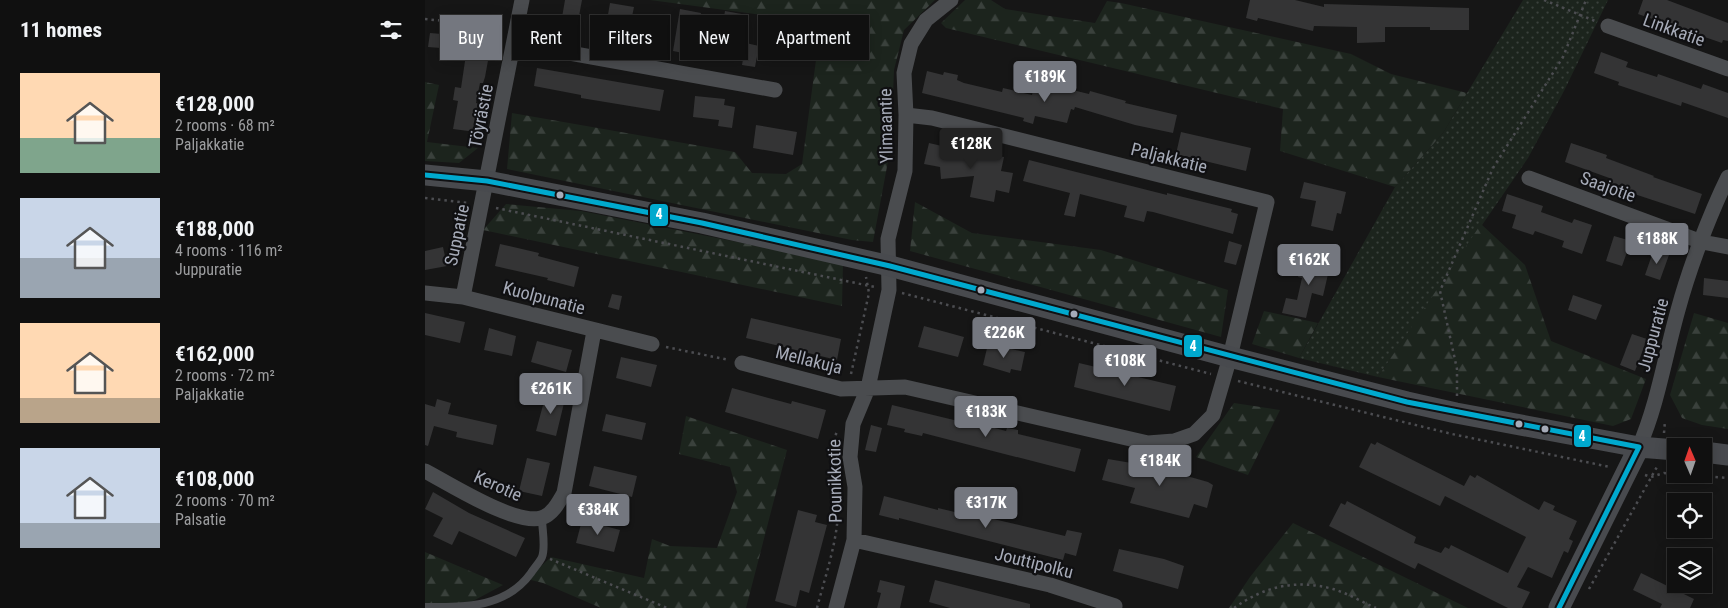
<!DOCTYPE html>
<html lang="en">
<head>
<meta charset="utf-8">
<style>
	:root { --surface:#101010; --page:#191919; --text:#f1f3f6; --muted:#9c9d9f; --line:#303030; --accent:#74777f }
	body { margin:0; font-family:"Roboto Condensed",sans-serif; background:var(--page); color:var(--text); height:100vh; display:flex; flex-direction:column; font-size:19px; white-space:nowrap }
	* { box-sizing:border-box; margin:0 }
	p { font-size:16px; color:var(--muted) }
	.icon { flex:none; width:28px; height:28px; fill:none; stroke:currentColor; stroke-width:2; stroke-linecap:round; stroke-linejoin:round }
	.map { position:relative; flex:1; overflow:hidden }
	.sheet { display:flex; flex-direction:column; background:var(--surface); width:425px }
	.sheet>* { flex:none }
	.banner { position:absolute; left:15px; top:15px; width:475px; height:45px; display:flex; gap:10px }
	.needle { width:32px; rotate:358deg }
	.buttons { position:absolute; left:1242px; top:438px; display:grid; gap:10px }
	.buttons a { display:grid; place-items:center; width:45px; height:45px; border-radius:0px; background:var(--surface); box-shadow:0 2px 12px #0003,0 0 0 1px var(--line); font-size:25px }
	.price { position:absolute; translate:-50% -42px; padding:0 11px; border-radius:5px; background:var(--accent); color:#fff; font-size:16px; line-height:32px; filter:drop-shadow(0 1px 2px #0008) }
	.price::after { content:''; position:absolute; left:50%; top:30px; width:15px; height:11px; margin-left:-8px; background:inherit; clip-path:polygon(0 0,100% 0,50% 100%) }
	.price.selected { background:#222; color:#fff }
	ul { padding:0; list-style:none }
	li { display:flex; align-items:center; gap:15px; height:125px; padding:0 20px }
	li span { display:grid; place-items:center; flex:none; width:140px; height:100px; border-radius:0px; color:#555 }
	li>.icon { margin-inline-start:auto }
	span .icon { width:60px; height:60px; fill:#fffc; stroke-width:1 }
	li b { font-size:21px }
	h2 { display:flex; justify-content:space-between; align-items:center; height:60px; padding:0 20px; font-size:21px }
	.tag { padding:0 18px; border-radius:0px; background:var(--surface); box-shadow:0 2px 12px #0003,0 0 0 1px var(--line); font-size:18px; line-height:45px }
	.tag.selected { background:var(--accent); color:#fff }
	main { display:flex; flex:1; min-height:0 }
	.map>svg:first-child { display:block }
</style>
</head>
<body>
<main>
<section class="sheet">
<h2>11 homes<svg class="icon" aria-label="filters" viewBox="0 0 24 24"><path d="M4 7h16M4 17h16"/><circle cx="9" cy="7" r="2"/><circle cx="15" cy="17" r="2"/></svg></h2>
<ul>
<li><span style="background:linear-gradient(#ffd9b3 65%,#7fa58c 0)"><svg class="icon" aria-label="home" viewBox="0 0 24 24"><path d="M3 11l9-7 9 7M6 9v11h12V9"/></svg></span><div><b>€128,000</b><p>2 rooms · 68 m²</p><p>Paljakkatie</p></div></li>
<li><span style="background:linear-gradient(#c9d6e8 60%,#9aa5b1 0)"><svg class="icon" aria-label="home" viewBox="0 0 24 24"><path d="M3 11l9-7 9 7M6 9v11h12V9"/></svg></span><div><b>€188,000</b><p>4 rooms · 116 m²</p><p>Juppuratie</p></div></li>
<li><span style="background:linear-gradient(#ffd9b3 75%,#b9a48a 0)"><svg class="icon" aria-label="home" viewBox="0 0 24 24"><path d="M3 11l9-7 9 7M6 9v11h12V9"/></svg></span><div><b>€162,000</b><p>2 rooms · 72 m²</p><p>Paljakkatie</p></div></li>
<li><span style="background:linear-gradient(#c9d6e8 75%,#9aa5b1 0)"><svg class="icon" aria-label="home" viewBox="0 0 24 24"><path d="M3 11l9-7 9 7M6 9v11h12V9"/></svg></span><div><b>€108,000</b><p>2 rooms · 70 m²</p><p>Palsatie</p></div></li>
</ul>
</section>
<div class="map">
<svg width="1303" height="608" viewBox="0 0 1303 608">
	<defs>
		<pattern id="grass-dots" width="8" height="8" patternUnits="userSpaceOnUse" patternTransform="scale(1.25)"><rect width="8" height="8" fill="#1c241d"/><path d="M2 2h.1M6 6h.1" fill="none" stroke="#3a413c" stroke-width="1.8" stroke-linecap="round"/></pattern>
		<pattern id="forest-firs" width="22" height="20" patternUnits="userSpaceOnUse" patternTransform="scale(1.25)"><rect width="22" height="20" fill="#1c241d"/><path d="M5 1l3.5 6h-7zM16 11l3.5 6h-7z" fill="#3a413c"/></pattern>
	</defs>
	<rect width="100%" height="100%" fill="#161616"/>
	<path fill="url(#grass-dots)" d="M1098 0H1183L1139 91 1103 158 953 377 874 358 970 187 1018 133Z"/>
	<path fill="url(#forest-firs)" d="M225 0H510L479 30 469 70 466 145 448 242 427 240 82 169 87 113 310 152 327 173 361 174 377 164 396 23Z
		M540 0H566L580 9 670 23 682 1 696 3 926 54 966 74 1042 93 1018 133 970 187 855 151 858 109 521 28 516 23Z
		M0 82 14 85 2 142 53 148 34 163 0 161Z
		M490 202 547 233 676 250 803 290 796 337 485 251Z
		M81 204 156 211 418 263 417 306 58 230Z
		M1056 224 1100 265 1126 341 1221 379 1206 419 1188 426 953 377Z
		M839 311 893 323 874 358 827 344Z
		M1269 313 1303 323V429L1277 425 1257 418 1245 395Z
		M809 403 855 410 823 475 771 457Z
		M261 416 362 450 321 608H176L118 583 102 579 126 557 219 578 227 539 245 546 292 548 312 492 305 467 254 454Z
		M868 523 1043 608H804L825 577Z
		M0 552 78 585 48 601 0 608Z"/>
	<path fill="#343435" d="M140 0H157L151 32 135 29Z
		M825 0H870L899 7V4L1044 8V30H1005V27H960V42L932 43V27L889 26 888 31 833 18 832 21 821 18Z
		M1218 0H1242L1303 23V41L1298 40 1297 43 1213 14Z
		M185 3 209 7 203 36 180 32Z
		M255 9 276 13 272 39 276 40 273 56 248 51Z
		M300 11 322 15 317 44 295 40Z
		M368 25 392 28 388 53 365 50Z
		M5 33 17 34 16 48 3 47Z
		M43 41 66 44 60 77 58 83H55L51 103 55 104 51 132 28 129 33 101 28 100 30 87 36 88Z
		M321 43 334 46 330 67 317 65Z
		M1176 52 1203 62 1201 67 1232 77 1233 74 1276 89 1278 84 1303 93V118L1257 102 1256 106 1193 85 1194 82 1169 73Z
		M112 68 239 90 235 111 156 98V95L109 86Z
		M502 71 518 75 519 72 533 75 532 80 539 83 577 92 578 88 607 95 610 81 664 94 665 91 701 101 700 103 752 115 748 133 710 125 650 107 649 110 646 109 642 123 610 116 608 124 598 121 599 118 497 93Z
		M270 96 300 99 299 105 310 107 307 128 293 126 294 120 268 117Z
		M331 125 372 132 368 155 328 148Z
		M756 132 826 148 821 171 751 154Z
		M504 143 560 156V153L579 157 576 171 588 173 584 193 571 190 569 202 545 197 549 176 516 179 515 167 499 164Z
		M1146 143 1182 155 1181 158 1229 176 1228 177 1277 194 1270 214 1185 186 1187 179 1140 162Z
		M604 160 742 195V193L807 209 806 212 813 214 808 234 728 212 722 211 719 222 699 217 702 206 655 194 650 217 639 215 645 193 598 181Z
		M879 182 921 192 916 214 912 213 908 231 886 226 891 201 875 198Z
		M1082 194 1118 206 1116 212 1147 223 1149 219 1167 225 1157 254 1137 247 1139 241 1110 231 1108 235 1087 228 1091 215 1077 211Z
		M1189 236 1206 241 1197 266 1181 261Z
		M804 241 817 245 811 265 799 262Z
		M75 244 114 253 113 256 154 267 149 287 122 280 123 278 70 266Z
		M18 247 22 266 0 270V251Z
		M1229 249 1244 255 1235 280 1220 275Z
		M883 256 906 261 898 296 887 293 881 318 857 313 861 298 872 300 877 278 873 277 876 265 881 266Z
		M1279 278 1303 281V298L1278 295Z
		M187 294 197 296 194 310 183 307Z
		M1148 295 1177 305 1171 320 1143 310Z
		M0 313 40 322 35 343 0 335Z
		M326 318 416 339 412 360 321 338Z
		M499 326 539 337 533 357 493 347Z
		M64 328 91 336 87 356 59 350Z
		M1207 334 1222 339 1210 371 1195 365Z
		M112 341 147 350 141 372 106 362Z
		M563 344 600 352 596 371 586 369 585 373 558 365Z
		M196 357 232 365 226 387 191 378Z
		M654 363 751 386 745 411 649 387Z
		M307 388 366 404 367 401 401 410 393 439 300 412Z
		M121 394 140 399 131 436 111 431Z
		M12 399 26 403 23 414 72 425 68 445 31 437 32 432 9 426 3 446 0 445V404L10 407Z
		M467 405 566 429V427L581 431 582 428 593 430V434L656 449 650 472 498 433 497 436 479 432 480 429 462 425Z
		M181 414 221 423 217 440 177 431Z
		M446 425 457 428 451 452 440 450Z
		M952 442 1039 486 1045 475 1050 478 1052 475 1114 510 1119 501 1130 506 1128 510 1152 521 1144 539 1148 541 1143 553 1139 551 1127 578 1103 567 1092 587 1105 592 1097 608H1083L993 563 990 569 904 526 916 503 920 505 922 501 991 537 989 543 1016 553 1020 547 1024 549 1026 545 1083 573 1101 537 1020 496 1015 506 934 467 946 443 950 445Z
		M102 458 125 463 117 496 94 491Z
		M683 459 730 467 783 482 788 485 782 508 769 504 764 518 705 503 710 488 677 480Z
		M169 466 212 476 207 497 164 486Z
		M8 492 44 513 100 538 91 557 34 531 27 545 8 536 18 518 0 509Z
		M459 496 513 510V508L559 519 560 517 640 536 642 530 657 533 651 556 640 553 638 560 474 518V520L454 515Z
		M373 510 392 515 390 522 402 525 384 593 375 590 371 607 350 601Z
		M157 520 195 530 189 552 151 543Z
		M694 549 739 559 759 566 753 589 688 571Z
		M1216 573 1269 599 1265 608H1235L1237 604 1208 590Z
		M455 580 480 586 475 608H452L456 593 452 592Z
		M510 580 605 604V608H525L504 602Z"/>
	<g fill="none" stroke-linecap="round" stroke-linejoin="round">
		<path stroke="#4c4d51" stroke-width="2.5" stroke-dasharray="2.5 4" stroke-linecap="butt" d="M1119 0 1170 21
			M0 19 78 27
			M0 198 43 203
			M71 208 450 287
			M477 293 786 374
			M241 347 304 360
			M426 374 444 293 441 277
			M813 381 1027 434 1185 467
			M1032 396V369L1015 291 1068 168 1138 57 1161 0
			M1239 433 1240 421
			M1220 475 1226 477 1239 473 1303 478
			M125 559 242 608
			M1164 589 1233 465
			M392 608C400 577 411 546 413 514 414 485 404 459 412 430
			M809 608C840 586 871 579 908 589 922 593 937 602 951 608"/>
		<path stroke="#4a4c4f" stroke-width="8" d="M0 607C40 607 81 608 106 573 109 568 115 562 117 557 121 547 117 529 117 518"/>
		<path stroke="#4a4c4f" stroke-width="15" d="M1183 26 1303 69
			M89 43 350 90
			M1104 178 1277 242 1303 247
			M0 293 38 297 227 344
			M38 297 97 0
			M317 363 416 389 480 387 723 443 749 441 769 434 788 415 805 357 842 202 507 118 481 115
			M1214 447C1233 403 1240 356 1253 310 1264 269 1284 216 1303 177
			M0 471C25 484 89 525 116 518 127 515 134 502 139 493L169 331
			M429 540 625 585 690 606
			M411 608 429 540 430 487 425 457 428 424 443 388 464 290 463 239 480 171 481 115 479 73 486 44 501 20 526 0"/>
		<path stroke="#484a4e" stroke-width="21" d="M0 175 62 181 277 223 465 266 805 357 982 402 1031 413 1214 447 1251 450
			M1279 452 1303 455
			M1134 608 1214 447"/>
		<defs>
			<path id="bus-1" d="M0 175 62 181 277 223 465 266 982 402 1214 447 1134 608"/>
		</defs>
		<use href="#bus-1" stroke="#101012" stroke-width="9"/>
		<use href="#bus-1" stroke="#00a9ce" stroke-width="5"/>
	</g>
	<g fill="#a6abb8" stroke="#101012" stroke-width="2">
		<circle cx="135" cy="195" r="4.5"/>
		<circle cx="556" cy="290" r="4.5"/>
		<circle cx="649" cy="314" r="4.5"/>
		<circle cx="1094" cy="424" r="4.5"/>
		<circle cx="1120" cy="429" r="4.5"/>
	</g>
	<g text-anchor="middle" stroke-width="4.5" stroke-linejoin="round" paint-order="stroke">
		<g font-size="18" fill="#a6abb8" stroke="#101012">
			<text transform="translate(1249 30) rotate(20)" y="6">Linkkatie</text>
			<text transform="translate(56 116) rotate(-79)" y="6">Töyrästie</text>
			<text transform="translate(461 126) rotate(-91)" y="6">Ylimaantie</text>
			<text transform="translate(744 158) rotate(14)" y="6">Paljakkatie</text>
			<text transform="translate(1183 187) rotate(20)" y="6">Saajotie</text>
			<text transform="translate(32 235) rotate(-78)" y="6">Suppatie</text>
			<text transform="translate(119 298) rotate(15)" y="6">Kuolpunatie</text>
			<text transform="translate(1228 335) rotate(-75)" y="6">Juppuratie</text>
			<text transform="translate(384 360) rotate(14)" y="6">Mellakuja</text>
			<text transform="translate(410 481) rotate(-91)" y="6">Pounikkotie</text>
			<text transform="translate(73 486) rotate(24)" y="6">Kerotie</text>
			<text transform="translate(609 563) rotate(14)" y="6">Jouttipolku</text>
		</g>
	</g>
	<g stroke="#101012" stroke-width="2">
		<rect x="224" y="203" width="20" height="24" rx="5" fill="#00a9ce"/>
		<rect x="758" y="334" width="20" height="24" rx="5" fill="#00a9ce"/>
		<rect x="1148" y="424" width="19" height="24" rx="5" fill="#00a9ce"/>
	</g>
	<g font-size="14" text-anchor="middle" font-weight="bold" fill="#fff">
		<text x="234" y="219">4</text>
		<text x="768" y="351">4</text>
		<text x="1157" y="441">4</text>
	</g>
</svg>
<div class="buttons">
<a><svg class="needle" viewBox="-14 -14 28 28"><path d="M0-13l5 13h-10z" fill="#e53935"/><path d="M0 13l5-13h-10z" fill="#9c9d9f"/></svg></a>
<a><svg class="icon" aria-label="locate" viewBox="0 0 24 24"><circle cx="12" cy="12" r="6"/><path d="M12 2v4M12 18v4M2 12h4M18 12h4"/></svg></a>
<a><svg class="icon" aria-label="layers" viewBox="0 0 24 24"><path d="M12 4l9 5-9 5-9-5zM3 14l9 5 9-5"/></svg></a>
</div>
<b class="price" style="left:620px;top:103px">€189K</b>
<b class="price selected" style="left:546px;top:170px">€128K</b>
<b class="price" style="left:1232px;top:265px">€188K</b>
<b class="price" style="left:884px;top:286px">€162K</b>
<b class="price" style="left:579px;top:359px">€226K</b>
<b class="price" style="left:700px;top:387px">€108K</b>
<b class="price" style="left:126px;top:415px">€261K</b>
<b class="price" style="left:561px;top:438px">€183K</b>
<b class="price" style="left:735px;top:487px">€184K</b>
<b class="price" style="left:561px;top:529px">€317K</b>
<b class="price" style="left:173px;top:536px">€384K</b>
<div class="banner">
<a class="tag selected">Buy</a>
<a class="tag">Rent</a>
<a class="tag">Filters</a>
<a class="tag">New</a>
<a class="tag">Apartment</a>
</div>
</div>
</main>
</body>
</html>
